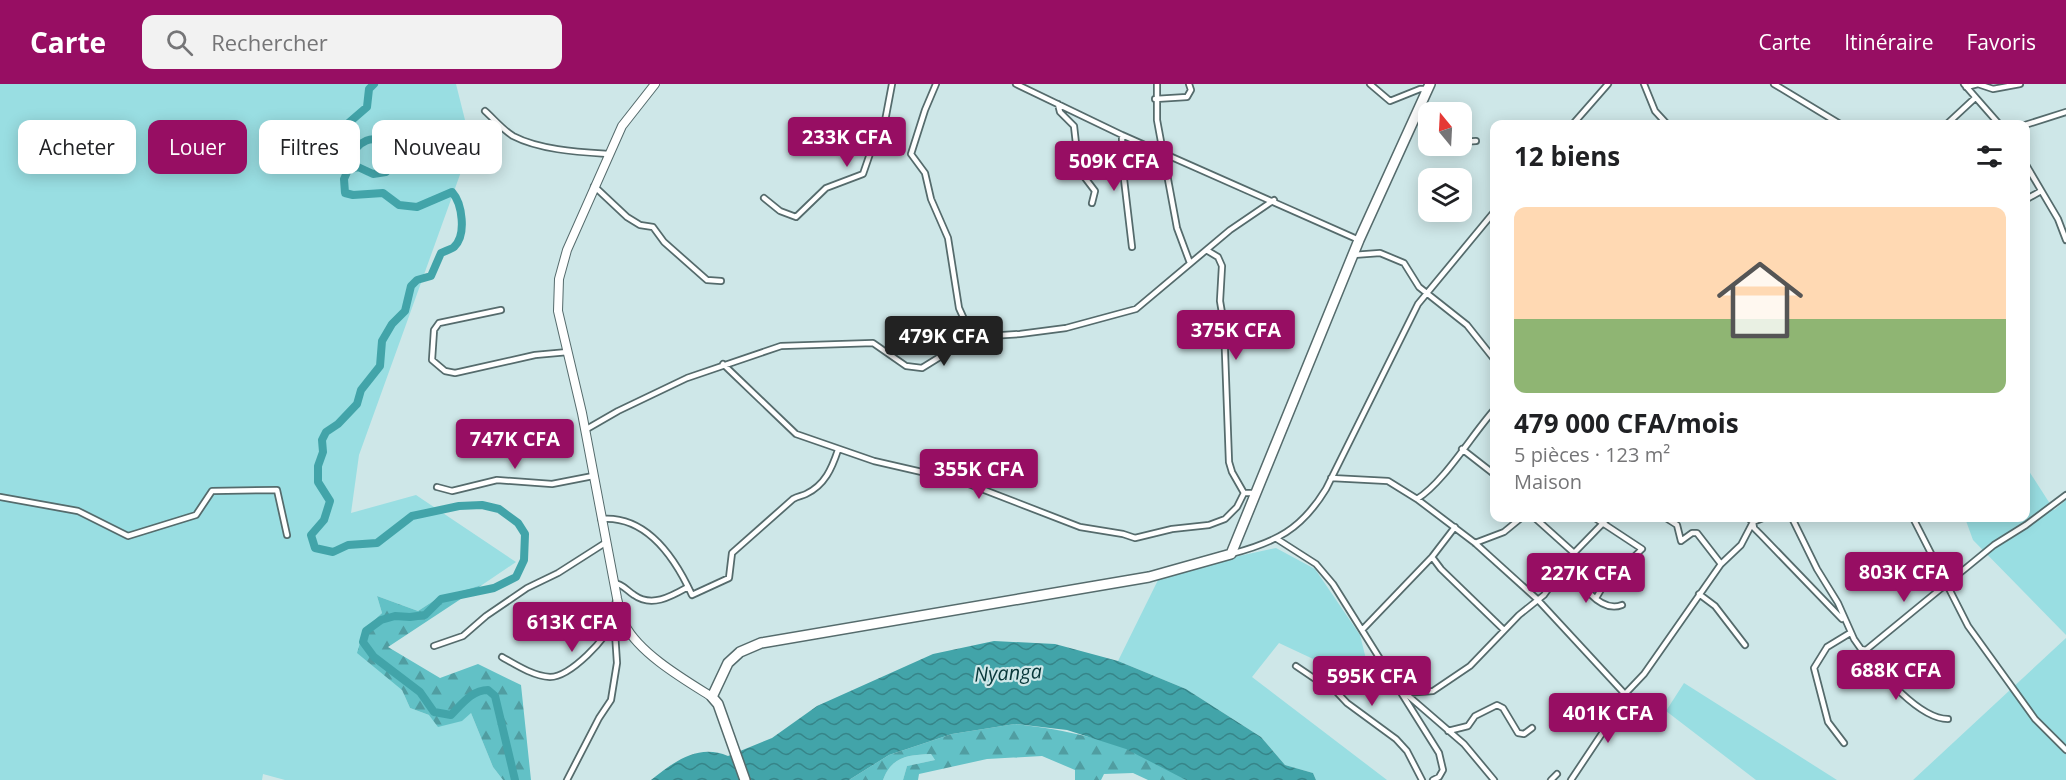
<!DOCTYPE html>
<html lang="fr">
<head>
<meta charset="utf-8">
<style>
	:root { --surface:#fff; --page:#f2f2f2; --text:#202124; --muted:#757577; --accent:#970e63 }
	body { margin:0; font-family:"Open Sans",sans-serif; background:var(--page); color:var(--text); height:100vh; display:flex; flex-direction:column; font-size:22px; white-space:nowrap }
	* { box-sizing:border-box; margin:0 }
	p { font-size:20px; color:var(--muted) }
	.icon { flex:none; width:33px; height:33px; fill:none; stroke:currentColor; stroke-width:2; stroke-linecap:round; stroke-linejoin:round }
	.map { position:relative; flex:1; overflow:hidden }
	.sheet { position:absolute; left:1490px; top:36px; width:540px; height:402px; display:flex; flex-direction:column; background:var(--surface); border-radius:12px; box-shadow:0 3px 15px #0003 }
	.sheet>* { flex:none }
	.guide { position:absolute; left:18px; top:36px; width:570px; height:54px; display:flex; gap:12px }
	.needle { width:39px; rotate:342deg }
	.fabs { position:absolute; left:1418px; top:18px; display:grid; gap:12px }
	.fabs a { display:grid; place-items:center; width:54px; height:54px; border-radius:12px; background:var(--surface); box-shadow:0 3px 15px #0003; font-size:30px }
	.price { position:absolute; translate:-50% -51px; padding:0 14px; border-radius:6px; background:var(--accent); color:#fff; font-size:20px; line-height:39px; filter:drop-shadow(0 2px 3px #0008) }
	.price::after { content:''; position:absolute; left:50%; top:36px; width:18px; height:14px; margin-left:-9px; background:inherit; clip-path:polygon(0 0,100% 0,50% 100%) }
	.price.on { background:#222; color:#fff }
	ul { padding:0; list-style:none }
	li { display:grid; align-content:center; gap:12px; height:318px; padding:0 24px }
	li span { display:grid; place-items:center; height:186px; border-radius:12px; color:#555 }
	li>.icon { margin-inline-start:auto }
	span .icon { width:108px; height:108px; fill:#fffc; stroke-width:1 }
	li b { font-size:26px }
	h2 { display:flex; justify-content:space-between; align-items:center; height:72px; padding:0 24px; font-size:26px }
	.pill { padding:0 21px; border-radius:12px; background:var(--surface); box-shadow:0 3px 15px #0003; font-size:21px; line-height:54px }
	.pill.on { background:var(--accent); color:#fff }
	header { display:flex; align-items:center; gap:36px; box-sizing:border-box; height:84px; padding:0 30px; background:var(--accent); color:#fff }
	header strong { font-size:28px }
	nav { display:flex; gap:33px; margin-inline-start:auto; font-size:21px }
	.search { width:420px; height:54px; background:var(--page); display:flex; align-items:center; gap:15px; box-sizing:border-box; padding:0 21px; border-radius:12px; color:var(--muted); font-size:22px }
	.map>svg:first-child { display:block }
</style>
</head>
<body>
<header>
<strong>Carte</strong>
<div class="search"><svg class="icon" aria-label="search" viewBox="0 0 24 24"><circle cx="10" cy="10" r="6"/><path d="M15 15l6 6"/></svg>Rechercher</div>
<nav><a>Carte</a><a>Itinéraire</a><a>Favoris</a></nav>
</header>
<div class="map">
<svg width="2066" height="696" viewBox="0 0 2066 696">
	<defs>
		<pattern id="forest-firs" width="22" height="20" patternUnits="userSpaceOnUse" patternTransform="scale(1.5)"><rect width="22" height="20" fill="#62c1c6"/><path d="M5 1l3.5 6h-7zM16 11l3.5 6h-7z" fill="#509da1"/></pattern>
		<pattern id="water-waves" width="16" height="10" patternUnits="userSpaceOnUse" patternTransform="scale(1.5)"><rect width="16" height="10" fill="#42a4a9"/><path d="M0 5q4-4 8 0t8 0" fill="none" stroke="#368589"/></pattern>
	</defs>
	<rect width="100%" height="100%" fill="#cee7e8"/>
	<path fill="#99dee2" d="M0 0H456L471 60 359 371 351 429 416 411 516 478 482 501 438 514 418 527 377 512 382 529 364 546 402 606 410 624 429 631 471 629 493 683 503 696H285L263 690 262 696H0Z
		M2025 381 2054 426 2066 416V551L1973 456 1965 434H2025Z
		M1276 464 1315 485 1360 551 1373 603 1279 559 1252 593 1387 696H1316L1313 689 1285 681 1261 653 1186 605 1118 577 1158 496 1207 479Z
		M2066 554V696H1913Z
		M1684 599 1837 696H1756L1666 627Z
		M931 670 935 676 907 682 903 696H883C892 672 908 671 931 670Z"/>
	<path fill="url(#forest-firs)" d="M482 501 388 563 440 594 478 580 521 601 531 696H503L493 683 471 629 462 637 438 643 429 631 410 624 402 606 357 569 364 546 382 529 377 512 418 527 438 514Z
		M1015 640C1074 647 1137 660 1186 696H1148L1133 689 1104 690 1101 696H1075V686L1042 672 987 675 919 690 918 696H903L907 682 935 676 931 670C908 671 892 672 883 696H849L889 671 952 650Z"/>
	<path fill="url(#water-waves)" d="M994 557 1055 560 1118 577 1186 605 1261 653 1285 681 1313 689 1316 696H1186L1126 665 1067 646 1015 640 952 650 889 671 849 696H651C674 678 698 659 728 672L772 654 817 622 933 570Z"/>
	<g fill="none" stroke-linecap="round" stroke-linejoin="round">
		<path stroke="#42a4a9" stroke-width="8" d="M374 0 369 5 367 23 345 42 339 68 349 76C357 58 374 46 389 65L390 83 386 88 373 90 358 83 348 86 344 95 345 109 353 111 383 109 399 121 417 123 452 108C462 119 467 151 454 163 452 165 445 167 441 169L431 192 417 196 411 202 405 227 392 240 382 257 380 282 361 306 357 320 338 340 326 348 322 356 323 368 318 382V398L330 417 324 436 311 451 315 464 333 468 348 461 377 459 412 432 459 422 482 421 499 425 518 439 525 450 524 476 516 493 494 504 441 515 425 531 410 533 395 532 381 536 366 547 363 558 374 573 420 608 434 628 451 631C462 620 472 606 488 606L495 612 515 696"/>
		<defs>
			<path id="street" d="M936 0 925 26 911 70 925 89 931 115 948 154 959 224 972 253
				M1016 0 1122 51 1359 156
				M1157 0V36L1177 144 1190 179
				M1370 0 1390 17 1420 5H1427
				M1644 0 1655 27 1667 40
				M1774 0 1840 40
				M1964 0 1999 40
				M1966 3 1978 0 1993 5 2020 0
				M1155 15 1187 13 1191 6 1189 0
				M1058 20 1060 28 1074 42 1079 86 1095 107 1092 119
				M485 27C494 35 503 46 513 52 540 66 579 68 609 70
				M1417 32 1428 38
				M1573 40 1608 0
				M1947 40 1975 14
				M2025 41 2066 28
				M1122 51V78L1132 163
				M1461 58 1476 57
				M2025 79 2058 135 2066 156
				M594 102 627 133 640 141 653 143 664 158 707 196 721 197
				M764 114 780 127 796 133 826 104 863 90 875 55 885 37 892 0
				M2025 116 2041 107
				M1208 167 1218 173 1222 182 1220 217 1224 241 1229 378 1232 388 1244 409H1255
				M1353 171 1380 169 1404 179 1419 203 1467 241 1494 275
				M501 226 439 239 434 246 432 276 445 287 455 289 535 271 568 268
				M723 280 796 350 874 377 961 397 1080 443 1123 450 1135 454 1172 445 1209 441 1225 435 1237 423 1244 409
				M585 346 618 327 687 294 781 262 873 259 906 282 922 284 972 253 1020 250 1066 244 1136 225 1230 146 1274 116
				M1462 365 1494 390
				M1331 394 1388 397 1417 415C1444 398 1471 352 1494 326
				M437 403 452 407 497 396 552 400 593 392
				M0 413 78 427 128 452 196 431 212 407 277 406 287 451
				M1417 415 1475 459 1537 515 1623 608
				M1535 434 1574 469
				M1595 434 1642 465 1602 504 1596 514
				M1666 434 1677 441 1681 457 1692 449H1697L1721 480
				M1748 434 1753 438 1763 434
				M1792 434 1817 485 1838 519 1854 555 1861 565 1866 566 1994 461 2026 441 2066 411
				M1913 434 1968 542 2035 635 2066 666
				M601 435C647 431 675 474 692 511L729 494 732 469 793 415C798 412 802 412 806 410 825 401 832 384 838 366
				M1753 438 1754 444 1761 451 1842 535
				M1277 455 1316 480 1333 500 1439 669 1443 686 1439 693 1433 696
				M1475 459 1504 448 1521 434
				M1231 470C1276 458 1301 446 1326 405L1418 220 1494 128
				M1432 473 1441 485 1504 546
				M1569 478C1577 496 1599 530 1622 521
				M614 499C623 500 626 506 634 511 652 524 672 512 688 503
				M1699 510 1715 522 1745 561
				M1362 546 1432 473 1455 443
				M434 562 463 552 486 532 527 504 558 489 605 459
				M1866 566C1879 589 1920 635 1948 635
				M502 573C516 581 533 592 550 593 570 593 608 554 614 535 615 529 614 523 616 517
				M1296 582 1324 601 1332 603 1347 619 1396 655 1407 667 1422 696
				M1405 609 1433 607 1470 582 1519 531 1544 511 1574 469 1608 434
				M1405 609 1464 660 1494 696
				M1625 610 1644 590 1721 480 1741 461 1753 438
				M1448 647 1468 642 1475 632 1497 621 1503 624 1518 649 1524 650 1532 644
				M1844 659 1828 638 1814 584 1827 563 1850 549
				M567 696 599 634 611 616 617 579 614 534
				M1551 696 1557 690
				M1571 696 1613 633 1623 611"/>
			<path id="primary" d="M655 0 622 42 567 166 559 195 558 227 582 329 617 514C619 523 621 533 625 541 640 570 685 596 712 613"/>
			<path id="highway" d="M745 696 718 620 712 613 728 579 740 568 761 559 1149 493 1231 470 1359 156 1430 0"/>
		</defs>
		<use href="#street" stroke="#556b6c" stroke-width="8"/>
		<use href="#primary" stroke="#556b6c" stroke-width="10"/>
		<use href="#highway" stroke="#556b6c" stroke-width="12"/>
		<use href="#street" stroke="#fff" stroke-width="4.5"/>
		<use href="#primary" stroke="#fff" stroke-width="8"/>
		<use href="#highway" stroke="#fff" stroke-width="9"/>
	</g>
	<g text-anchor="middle" stroke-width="4.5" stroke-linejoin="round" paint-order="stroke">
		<g font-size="20" font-style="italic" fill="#073739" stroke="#cee7e8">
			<text transform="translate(1008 589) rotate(-3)" y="7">Nyanga</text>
		</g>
	</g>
</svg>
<div class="fabs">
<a><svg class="needle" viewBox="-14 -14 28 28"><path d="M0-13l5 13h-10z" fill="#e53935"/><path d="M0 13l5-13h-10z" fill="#757577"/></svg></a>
<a><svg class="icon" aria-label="layers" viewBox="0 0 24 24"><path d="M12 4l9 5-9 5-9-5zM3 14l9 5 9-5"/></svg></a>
</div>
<b class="price" style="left:847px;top:84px">233K CFA</b>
<b class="price" style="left:1114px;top:108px">509K CFA</b>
<b class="price" style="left:1236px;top:277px">375K CFA</b>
<b class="price on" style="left:944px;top:283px">479K CFA</b>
<b class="price" style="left:515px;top:386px">747K CFA</b>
<b class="price" style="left:979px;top:416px">355K CFA</b>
<b class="price" style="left:1904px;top:519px">803K CFA</b>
<b class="price" style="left:1586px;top:520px">227K CFA</b>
<b class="price" style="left:572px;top:569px">613K CFA</b>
<b class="price" style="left:1896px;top:617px">688K CFA</b>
<b class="price" style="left:1372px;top:623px">595K CFA</b>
<b class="price" style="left:1608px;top:660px">401K CFA</b>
<div class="guide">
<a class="pill">Acheter</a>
<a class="pill on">Louer</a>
<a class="pill">Filtres</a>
<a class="pill">Nouveau</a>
</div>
<section class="sheet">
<h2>12 biens<svg class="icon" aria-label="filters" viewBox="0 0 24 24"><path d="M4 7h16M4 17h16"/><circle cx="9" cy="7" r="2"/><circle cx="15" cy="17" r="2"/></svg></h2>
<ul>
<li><span style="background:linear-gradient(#ffd9b3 60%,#8fb573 0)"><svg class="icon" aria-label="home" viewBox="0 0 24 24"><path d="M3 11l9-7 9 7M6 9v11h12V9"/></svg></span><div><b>479 000 CFA/mois</b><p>5 pièces · 123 m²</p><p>Maison</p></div></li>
</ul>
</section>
</div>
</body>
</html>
